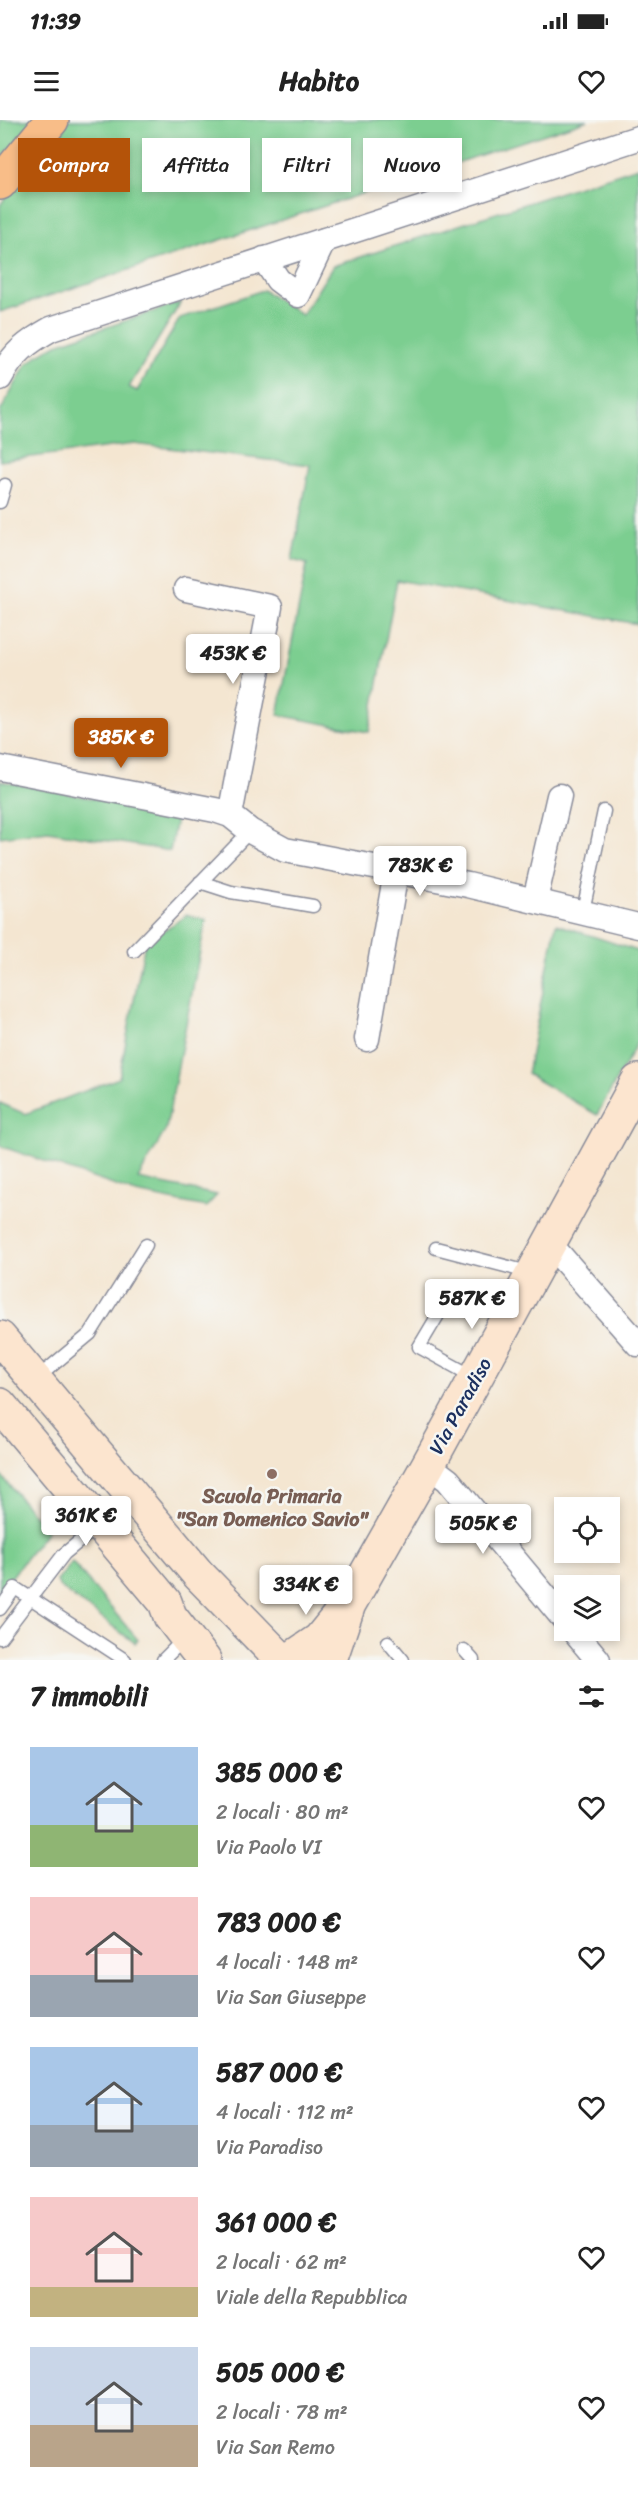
<!DOCTYPE html>
<html lang="it">
<head>
<meta charset="utf-8">
<style>
	:root { --surface:#fff; --page:#f2f2f2; --text:#222; --muted:#767676; --accent:#b45309 }
	body { margin:0; font-family:Sriracha,sans-serif; background:var(--page); color:var(--text); height:100vh; display:flex; flex-direction:column; font-size:22px; white-space:nowrap }
	* { box-sizing:border-box; margin:0 }
	p { font-size:20px; color:var(--muted) }
	.icon { flex:none; width:33px; height:33px; fill:none; stroke:currentColor; stroke-width:2; stroke-linecap:round; stroke-linejoin:round }
	.map { position:relative; height:1540px; overflow:hidden }
	.sheet { display:flex; flex-direction:column; background:var(--surface); flex:1 }
	.sheet>* { flex:none }
	.banner { position:absolute; left:18px; top:18px; width:603px; height:54px; display:flex; gap:12px }
	.controls { position:absolute; left:554px; top:1377px; display:grid; gap:12px }
	.controls a { display:grid; place-items:center; width:66px; height:66px; border-radius:0px; background:var(--surface); box-shadow:0 3px 9px #0003; font-size:30px }
	.price { position:absolute; translate:-50% -51px; padding:0 14px; border-radius:6px; background:#fff; color:#222; font-size:20px; line-height:39px; filter:drop-shadow(0 2px 3px #0008) }
	.price::after { content:''; position:absolute; left:50%; top:36px; width:18px; height:14px; margin-left:-9px; background:inherit; clip-path:polygon(0 0,100% 0,50% 100%) }
	.price.on { background:var(--accent); color:#fff }
	ul { padding:0; list-style:none }
	li { display:flex; align-items:center; gap:18px; height:150px; padding:0 30px }
	li span { display:grid; place-items:center; flex:none; width:168px; height:120px; border-radius:0px; color:#555 }
	li>.icon { margin-inline-start:auto }
	span .icon { width:72px; height:72px; fill:#fffc; stroke-width:1 }
	li b { font-size:26px }
	h2 { display:flex; justify-content:space-between; align-items:center; height:72px; padding:0 30px; font-size:26px }
	.tag { padding:0 21px; border-radius:0px; background:var(--surface); box-shadow:0 3px 9px #0003; font-size:21px; line-height:54px }
	.tag.on { background:var(--accent); color:#fff }
	.status { display:flex; justify-content:space-between; align-items:center; height:42px; padding:0 30px; background:var(--surface); direction:ltr }
	.status svg { height:16px; fill:currentColor }
	header { display:flex; justify-content:space-between; align-items:center; height:78px; padding:0 30px; background:var(--surface); font-size:27px; font-weight:800 }
	.map>svg:first-child { display:block }
</style>
</head>
<body>
<div class="status"><b>11:39</b><svg viewBox="0 0 49 12"><path d="M0 12V9h3v3zM5 12V6h3v6zM10 12V3h3v9zM15 12V0h3v12zM26 1h20v11H26zM47 4h2v5h-2z"/></svg></div>
<header><svg class="icon" aria-label="menu" viewBox="0 0 24 24"><path d="M4 6h16M4 12h16M4 18h16"/></svg>Habito<svg class="icon" aria-label="heart" viewBox="0 0 24 24"><path d="M12 20l-8-8c-3-5 5-10 8-4 3-6 11-1 8 4z"/></svg></header>
<div class="map">
<svg width="638" height="1540" viewBox="0 0 638 1540">
	<rect width="100%" height="100%" fill="#f6f6f2"/>
	<filter id="ink" filterUnits="userSpaceOnUse"><feTurbulence type="fractalNoise" baseFrequency=".0167" numOctaves="2"/><feDisplacementMap in="SourceGraphic" scale="12" xChannelSelector="R" yChannelSelector="G"/><feConvolveMatrix kernelMatrix="1 2 1 2 8 2 1 2 1" color-interpolation-filters="sRGB"/></filter>
	<filter id="wash" filterUnits="userSpaceOnUse"><feTurbulence type="fractalNoise" baseFrequency=".008" numOctaves="4" result="noise"/><feDisplacementMap in="SourceGraphic" scale="24" xChannelSelector="R" yChannelSelector="G"/><feGaussianBlur stdDeviation="1.35" result="paint"/><feColorMatrix in="noise" values="0 0 0 0 0 0 0 0 0 0 0 0 0 0 0 0 0 1.4 0 .05"/><feComposite in="paint" operator="in"/></filter>
	<g filter="url(#wash)">
		<rect width="100%" height="100%" fill="#f4e6d1"/>
		<path fill="#7cce90" stroke="#4c7e77" stroke-width="1.5" d="M0 0H34L0 40Z
			M67 0H588L0 192V85L25 51Z
			M638 47V504L397 460 369 612 278 595 307 444 292 440 310 345 134 324 0 341V292L26 245 38 235 57 224 181 182 129 267 137 271 180 198 263 170 302 195 333 146Z
			M0 661 177 694 170 731 48 711 0 717Z
			M187 795 206 800 166 1009 138 1059 217 1075 206 1087 136 1073 0 1026V983L25 994 119 958 145 823Z
			M556 804 638 831V921L597 995 527 954Z
			M0 1354 47 1411 0 1472Z
			M72 1442 138 1520 135 1523 60 1467 57 1461Z"/>
	</g>
	<g filter="url(#ink)">
		<g fill="none" stroke-linecap="round" stroke-linejoin="round">
			<defs>
				<path id="lane" d="M0 382 5 365
					M200 762 231 772 313 786
					M583 791 604 691
					M134 831 250 711
					M436 1128 532 1153
					M450 1175 419 1227 474 1257
					M36 1259 90 1214 146 1125
					M0 1489 15 1468 125 1540
					M0 1518 64 1434 99 1405
					M388 1522 403 1540
					M464 1530 473 1540
					M163 1540 185 1518"/>
				<path id="street" d="M264 139 278 160 298 175 324 120
					M0 258C13 233 28 222 51 209L638 18
					M186 469 270 487 230 695
					M0 648 215 690 230 695 250 711 285 730 468 765 638 806
					M535 780 559 676
					M367 919 396 752
					M549 1123 638 1224
					M428 1345 448 1360 564 1499
					M573 1510 598 1540"/>
				<path id="secondary" d="M0 1218 198 1454 276 1534
					M0 1285 165 1482 170 1496 204 1540
					M291 1539 319 1520 340 1494
					M330 1540 349 1484 428 1345 638 961"/>
				<path id="highway" d="M0 63 52 0"/>
			</defs>
			<use href="#lane" stroke="#888a98" stroke-width="15"/>
			<use href="#street" stroke="#888a98" stroke-width="27"/>
			<use href="#secondary" stroke="#888a98" stroke-width="36"/>
			<use href="#highway" stroke="#888a98" stroke-width="36"/>
			<use href="#lane" stroke="#fff" stroke-width="12"/>
			<use href="#street" stroke="#fff" stroke-width="24"/>
			<use href="#secondary" stroke="#fce5cf" stroke-width="33"/>
			<use href="#highway" stroke="#f8bd88" stroke-width="33"/>
		</g>
	</g>
	<circle fill="#8d6e63" stroke="#f6f6f2" stroke-width="2" cx="272" cy="1354" r="6"/>
	<g text-anchor="middle" stroke-width="5" stroke-linejoin="round" paint-order="stroke">
		<g font-size="20" fill="#1b2f5e" stroke="#f6f6f2">
			<text transform="translate(460 1286) rotate(-61)" y="7">Via Paradiso</text>
		</g>
		<g font-size="20" font-weight="bold" fill="#785e54" stroke="#f6f6f2">
			<text x="272" y="1383">Scuola Primaria<tspan x="272" dy="23">"San Domenico Savio"</tspan></text>
		</g>
	</g>
</svg>
<div class="controls">
<a><svg class="icon" aria-label="locate" viewBox="0 0 24 24"><circle cx="12" cy="12" r="6"/><path d="M12 2v4M12 18v4M2 12h4M18 12h4"/></svg></a>
<a><svg class="icon" aria-label="layers" viewBox="0 0 24 24"><path d="M12 4l9 5-9 5-9-5zM3 14l9 5 9-5"/></svg></a>
</div>
<b class="price" style="left:233px;top:565px">453K €</b>
<b class="price on" style="left:121px;top:649px">385K €</b>
<b class="price" style="left:420px;top:777px">783K €</b>
<b class="price" style="left:472px;top:1210px">587K €</b>
<b class="price" style="left:86px;top:1427px">361K €</b>
<b class="price" style="left:483px;top:1435px">505K €</b>
<b class="price" style="left:306px;top:1496px">334K €</b>
<div class="banner">
<a class="tag on">Compra</a>
<a class="tag">Affitta</a>
<a class="tag">Filtri</a>
<a class="tag">Nuovo</a>
</div>
</div>
<section class="sheet">
<h2>7 immobili<svg class="icon" aria-label="filters" viewBox="0 0 24 24"><path d="M4 7h16M4 17h16"/><circle cx="9" cy="7" r="2"/><circle cx="15" cy="17" r="2"/></svg></h2>
<ul>
<li><span style="background:linear-gradient(#a9c7e8 65%,#8fb573 0)"><svg class="icon" aria-label="home" viewBox="0 0 24 24"><path d="M3 11l9-7 9 7M6 9v11h12V9"/></svg></span><div><b>385 000 €</b><p>2 locali · 80 m²</p><p>Via Paolo VI</p></div><svg class="icon" aria-label="heart" viewBox="0 0 24 24"><path d="M12 20l-8-8c-3-5 5-10 8-4 3-6 11-1 8 4z"/></svg></li>
<li><span style="background:linear-gradient(#f6c9c9 65%,#9aa5b1 0)"><svg class="icon" aria-label="home" viewBox="0 0 24 24"><path d="M3 11l9-7 9 7M6 9v11h12V9"/></svg></span><div><b>783 000 €</b><p>4 locali · 148 m²</p><p>Via San Giuseppe</p></div><svg class="icon" aria-label="heart" viewBox="0 0 24 24"><path d="M12 20l-8-8c-3-5 5-10 8-4 3-6 11-1 8 4z"/></svg></li>
<li><span style="background:linear-gradient(#a9c7e8 65%,#9aa5b1 0)"><svg class="icon" aria-label="home" viewBox="0 0 24 24"><path d="M3 11l9-7 9 7M6 9v11h12V9"/></svg></span><div><b>587 000 €</b><p>4 locali · 112 m²</p><p>Via Paradiso</p></div><svg class="icon" aria-label="heart" viewBox="0 0 24 24"><path d="M12 20l-8-8c-3-5 5-10 8-4 3-6 11-1 8 4z"/></svg></li>
<li><span style="background:linear-gradient(#f6c9c9 75%,#c2b280 0)"><svg class="icon" aria-label="home" viewBox="0 0 24 24"><path d="M3 11l9-7 9 7M6 9v11h12V9"/></svg></span><div><b>361 000 €</b><p>2 locali · 62 m²</p><p>Viale della Repubblica</p></div><svg class="icon" aria-label="heart" viewBox="0 0 24 24"><path d="M12 20l-8-8c-3-5 5-10 8-4 3-6 11-1 8 4z"/></svg></li>
<li><span style="background:linear-gradient(#c9d6e8 65%,#b9a48a 0)"><svg class="icon" aria-label="home" viewBox="0 0 24 24"><path d="M3 11l9-7 9 7M6 9v11h12V9"/></svg></span><div><b>505 000 €</b><p>2 locali · 78 m²</p><p>Via San Remo</p></div><svg class="icon" aria-label="heart" viewBox="0 0 24 24"><path d="M12 20l-8-8c-3-5 5-10 8-4 3-6 11-1 8 4z"/></svg></li>
</ul>
</section>
</body>
</html>
